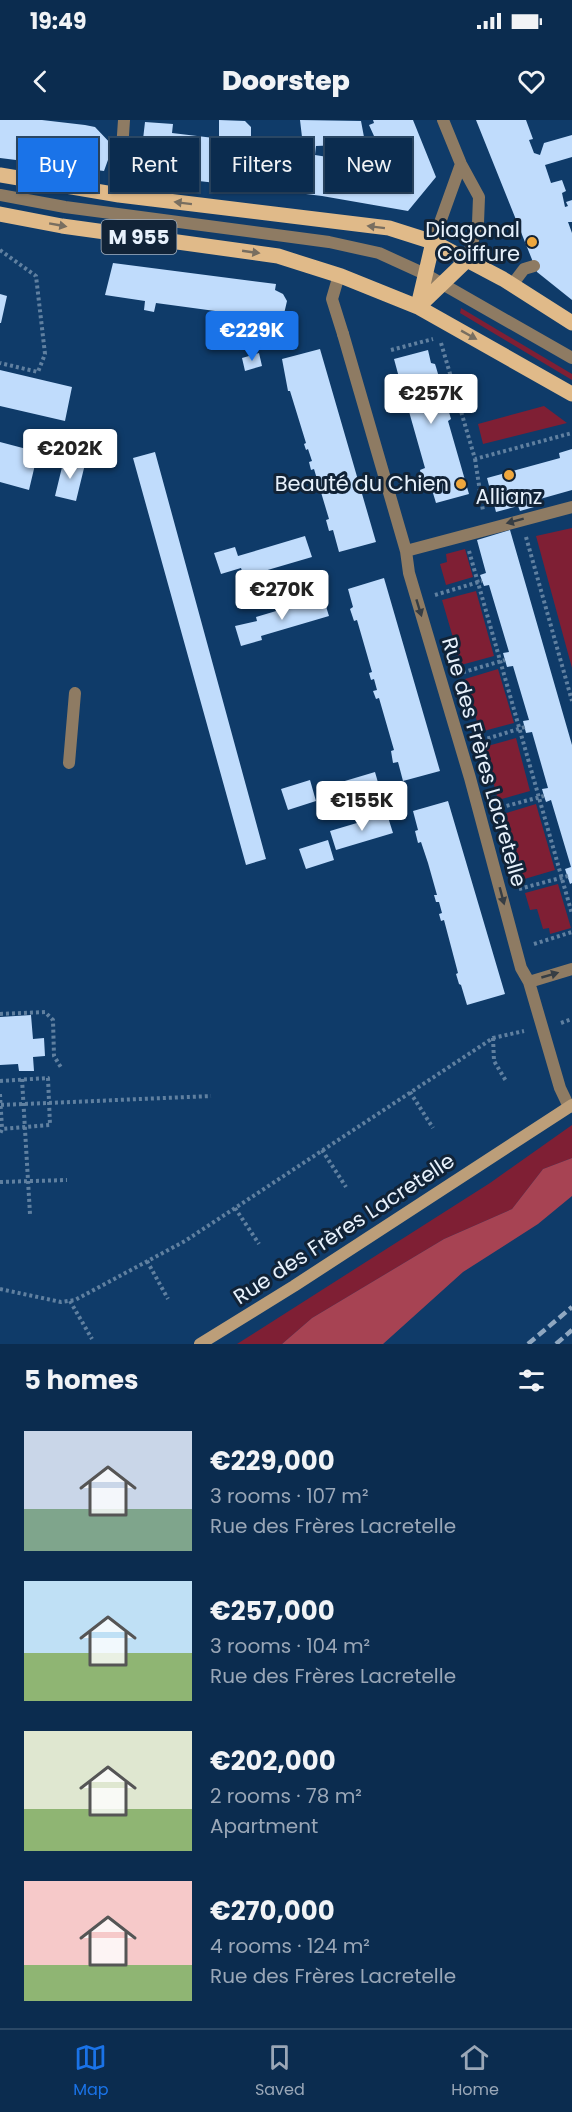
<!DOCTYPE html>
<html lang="en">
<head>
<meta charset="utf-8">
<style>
	:root { --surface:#0b2c4f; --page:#193859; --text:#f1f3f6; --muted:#9aa7b7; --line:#2b4866; --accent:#1a73e8 }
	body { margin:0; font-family:Poppins,sans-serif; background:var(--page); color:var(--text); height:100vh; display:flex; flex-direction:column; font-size:22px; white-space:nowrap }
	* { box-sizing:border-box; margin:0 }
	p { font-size:20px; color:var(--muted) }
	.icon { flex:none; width:33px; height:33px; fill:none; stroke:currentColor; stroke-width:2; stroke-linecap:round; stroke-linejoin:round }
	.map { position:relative; height:1224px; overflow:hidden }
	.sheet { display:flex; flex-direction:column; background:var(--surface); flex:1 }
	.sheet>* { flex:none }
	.banner { position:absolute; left:18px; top:18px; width:537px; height:54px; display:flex; gap:12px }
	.price { position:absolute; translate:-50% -51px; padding:0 14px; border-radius:6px; background:#fff; color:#222; font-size:20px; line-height:39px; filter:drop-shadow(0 2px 3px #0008) }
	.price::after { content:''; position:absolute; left:50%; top:36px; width:18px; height:14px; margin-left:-9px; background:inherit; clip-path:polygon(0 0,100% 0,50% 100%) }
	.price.selected { background:var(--accent); color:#fff }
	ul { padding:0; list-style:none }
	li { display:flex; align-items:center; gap:18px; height:150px; padding:0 24px }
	li span { display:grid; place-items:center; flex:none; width:168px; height:120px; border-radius:0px; color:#555 }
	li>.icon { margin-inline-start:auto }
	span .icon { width:72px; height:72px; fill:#fffc; stroke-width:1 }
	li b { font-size:26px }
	h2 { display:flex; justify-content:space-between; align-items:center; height:72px; padding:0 24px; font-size:26px }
	.pill { padding:0 21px; border-radius:0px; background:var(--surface); box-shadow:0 2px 4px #0004,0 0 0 2px var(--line); font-size:21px; line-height:54px }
	.pill.selected { background:var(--accent); color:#fff }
	.status { display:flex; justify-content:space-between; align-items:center; height:42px; padding:0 30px; background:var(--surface); direction:ltr }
	.status svg { height:16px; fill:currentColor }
	header { display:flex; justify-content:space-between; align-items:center; height:78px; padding:0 24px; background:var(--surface); font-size:27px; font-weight:800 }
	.tabs { display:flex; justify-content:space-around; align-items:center; height:84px; border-top:2px solid var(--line); background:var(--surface); font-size:16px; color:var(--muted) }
	.tabs a { display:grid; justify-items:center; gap:3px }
	.tabs .selected { color:var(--accent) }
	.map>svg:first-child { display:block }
</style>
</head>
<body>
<div class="status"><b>19:49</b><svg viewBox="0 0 49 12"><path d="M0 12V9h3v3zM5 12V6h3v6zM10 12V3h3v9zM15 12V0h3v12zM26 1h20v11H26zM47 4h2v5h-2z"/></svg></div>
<header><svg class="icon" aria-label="back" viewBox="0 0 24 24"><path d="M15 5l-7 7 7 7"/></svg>Doorstep<svg class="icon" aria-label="heart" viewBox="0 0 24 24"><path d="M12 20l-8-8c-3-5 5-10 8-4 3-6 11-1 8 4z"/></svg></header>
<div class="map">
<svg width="572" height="1224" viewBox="0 0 572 1224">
	<rect width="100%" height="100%" fill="#0f3b69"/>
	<path fill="#7f1f34" d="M461 188 572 254V260L460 193Z
		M544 286 567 303 483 324 478 304Z
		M572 408V548L536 416Z
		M465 429 473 457 446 465 440 444 447 442 446 434Z
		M476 471 494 536 461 545 442 480Z
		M498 549 514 603 480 612 465 559Z
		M516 618 530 671 498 680 484 627Z
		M536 684 555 750 521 760 503 694Z
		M558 764 571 808 550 814 549 808 543 809 537 789 530 790 525 773Z
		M572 1005V1038L543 1049 512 1089 444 1119 312 1198 282 1224H237L490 1063Z"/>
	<path fill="#a74353" d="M572 1038V1076L538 1104 463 1152 383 1224H282L312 1198 444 1119 512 1089 543 1049Z"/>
	<path fill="#c0dcfc" d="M0 0H42L85 5 95 7 113 26 104 51 0 38Z
		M219 0 245 1 251 7V25L253 28 300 35 302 17 300 0 361 1 364 17 356 16 337 17 340 25 316 26 315 35 334 38 335 35 344 37 345 40 357 42V44L384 49 380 41 387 37 384 30 374 32 364 17 374 16 369 5 374 3 373 0H413L436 57 408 91 322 76 234 65 233 62V65L139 54 145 2 173 4 172 13 214 18V24L219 25Z
		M476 0H526L533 19 529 20 534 33 540 35 544 23 572 15V37L545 45 551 63 562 60 566 71 562 73 565 87 568 86 566 82 572 80V102H568L572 113V180L537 152Z
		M113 143 276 164 275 170 283 174 287 181 284 194 279 198 284 221 259 228 246 227 251 196 242 195 240 205 229 203 230 193 156 183 154 192 144 190 145 181 105 175Z
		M0 174 7 176 1 203H0Z
		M320 229 376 422 339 432 333 410 329 411 326 400 329 399 314 349 311 350 309 342 312 341 308 329 306 330 304 324 306 323 290 271H288L282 239Z
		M428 230 431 243 435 244 436 247 451 299 448 301 469 374 436 383 429 360 423 362 420 350 425 348 408 288 402 290 398 278 404 276 394 239Z
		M259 233 262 246 245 251 242 238Z
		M0 250 72 267 65 301 0 286Z
		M0 322 38 332 29 370 0 362Z
		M572 329V370L533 381 534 387 520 391 518 386 496 392 487 358 560 338 559 333Z
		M155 332 266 739 246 745 133 338Z
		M64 339 85 344 76 381 55 376Z
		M510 410 572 625V763L570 764 565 749 571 747 551 680 546 682 544 676 542 669 548 668 532 612 526 613 523 601 529 600 513 546 507 547 503 533 509 532 489 465 484 466 480 455 486 453 477 420Z
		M305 416 312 437 244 457 241 448 221 454 214 433 235 427 238 436Z
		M384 458 440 651 403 661 398 642 393 643 391 631 394 630 379 578 376 579 373 571 377 570 374 559 371 560 369 553 372 552 357 500 354 501 350 489 353 487 348 469Z
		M323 477 329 496 261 516 262 520 241 526 235 506 257 501 256 497Z
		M375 652 381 673 324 689 318 669Z
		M310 660 316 681 288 690 281 669Z
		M448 681 505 874 467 885 461 865 459 864 456 854 458 853 444 800 441 801 439 794 442 793 439 782H436L434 775H437L428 743 421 722 418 723 415 711 418 710 413 691Z
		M387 694 393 713 336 730 330 711Z
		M328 720 334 740 306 749 299 729Z
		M31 895 33 919 44 918 45 936 33 937 34 951H19L18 944 0 945V897Z"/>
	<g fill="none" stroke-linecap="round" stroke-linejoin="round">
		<path stroke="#6080a0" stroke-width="4" stroke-dasharray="3 3" stroke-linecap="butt" d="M0 130 36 156 45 234 38 252 0 243
			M441 223 475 339 572 313
			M391 230 433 219
			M475 339 483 391
			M526 417 572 581
			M469 431 572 794
			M435 475 482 461
			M457 554 505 540
			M476 622 525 607
			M495 689 544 676
			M519 769 568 756
			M534 824 572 812
			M0 894 45 892 53 900 54 936 62 949
			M561 903 572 899
			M493 918 494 941 506 961
			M22 959 30 1094
			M0 961 48 958 50 1005 2 1009
			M410 972 433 1008
			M0 974 2 1009 0 1014
			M1 985 211 976
			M322 1030 346 1067
			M0 1062 67 1060
			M235 1088 259 1124
			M147 1141 168 1179
			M0 1169 61 1182 75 1180 185 1121 493 918 524 911
			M70 1181 92 1219"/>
		<path stroke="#8e7b63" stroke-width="12" d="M0 75 65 87 329 122 379 133 425 154 572 238
			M512 165 524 149 534 146
			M69 643 75 573"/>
		<path stroke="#8e7b63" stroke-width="12" d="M339 155 332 179 343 214"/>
		<path stroke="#8e7b63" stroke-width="12" d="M119 75 124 0
			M343 214 406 431 409 453 470 658 521 848 529 862 560 968 569 987
			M406 431 572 387
			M529 862 572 849"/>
		<path stroke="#8e7b63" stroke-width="12" d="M443 0 461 44 479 77 478 103 467 140
			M433 122 461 44"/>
		<path stroke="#bc9e79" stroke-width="12" d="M200 1224 294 1166 572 985"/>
		<path stroke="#e0ba89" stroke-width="15" d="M0 55 119 75 389 108 433 122 503 159 572 203
			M0 94 62 106 278 136 341 156 418 187 572 274
			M418 186 433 122
			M418 187 467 140"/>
		<path stroke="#8fa7c0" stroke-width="4.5" stroke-dasharray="9 4.5" stroke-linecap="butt" d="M528 1224 572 1187
			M556 1224 572 1210"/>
	</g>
	<defs><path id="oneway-solid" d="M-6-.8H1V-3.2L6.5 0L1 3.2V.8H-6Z" transform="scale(1.5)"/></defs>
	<g fill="#786e60">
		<use href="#oneway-solid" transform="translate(183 83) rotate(-173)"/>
		<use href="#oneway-solid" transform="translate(58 105) rotate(10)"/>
		<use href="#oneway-solid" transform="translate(376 107) rotate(-173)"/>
		<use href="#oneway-solid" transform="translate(251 132) rotate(8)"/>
		<use href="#oneway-solid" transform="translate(469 215) rotate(29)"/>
	</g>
	<g fill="#363d44">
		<use href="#oneway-solid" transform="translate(515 401) rotate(165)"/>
		<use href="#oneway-solid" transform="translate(419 488) rotate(73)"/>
		<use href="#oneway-solid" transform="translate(502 776) rotate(75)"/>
		<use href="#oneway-solid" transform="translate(550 855) rotate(-16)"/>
	</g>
	<g fill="#efa73d" stroke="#112337" stroke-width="2">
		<circle cx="532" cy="122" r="6"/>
		<circle cx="509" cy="355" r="6"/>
		<circle cx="461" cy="364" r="6"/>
	</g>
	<g text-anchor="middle" stroke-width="6" stroke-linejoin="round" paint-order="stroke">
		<rect fill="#112337" stroke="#a7b3c1" stroke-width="1.5" x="101.5" y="100" width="75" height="34" rx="4.5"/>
		<g font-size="20" font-weight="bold" fill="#e7f1fc">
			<text x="139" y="124">M 955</text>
		</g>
		<g font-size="21" fill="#e7f1fc" stroke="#112337" text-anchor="end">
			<text x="520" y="117">Diagonal<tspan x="520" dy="24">Coiffure</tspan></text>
			<text x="449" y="371">Beauté du Chien</text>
			<text x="509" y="384" text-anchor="middle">Allianz</text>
		</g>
		<g font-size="21" fill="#e7f1fc" stroke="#112337">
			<text transform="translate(484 642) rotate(74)" y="7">Rue des Frères Lacretelle</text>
			<text transform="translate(344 1109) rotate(-33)" y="7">Rue des Frères Lacretelle</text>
		</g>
	</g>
</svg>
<b class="price selected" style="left:252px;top:242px">€229K</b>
<b class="price" style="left:431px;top:305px">€257K</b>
<b class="price" style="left:70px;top:360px">€202K</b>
<b class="price" style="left:282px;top:501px">€270K</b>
<b class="price" style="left:362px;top:712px">€155K</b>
<div class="banner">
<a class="pill selected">Buy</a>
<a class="pill">Rent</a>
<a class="pill">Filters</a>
<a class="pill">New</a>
</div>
</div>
<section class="sheet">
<h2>5 homes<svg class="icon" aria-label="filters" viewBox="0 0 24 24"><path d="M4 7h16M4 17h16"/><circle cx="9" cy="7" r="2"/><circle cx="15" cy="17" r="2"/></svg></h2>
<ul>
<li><span style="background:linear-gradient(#c9d6e8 65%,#7fa58c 0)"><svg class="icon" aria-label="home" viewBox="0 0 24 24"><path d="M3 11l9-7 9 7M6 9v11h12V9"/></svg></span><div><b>€229,000</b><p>3 rooms · 107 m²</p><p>Rue des Frères Lacretelle</p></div></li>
<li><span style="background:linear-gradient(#bfe0f5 60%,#8fb573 0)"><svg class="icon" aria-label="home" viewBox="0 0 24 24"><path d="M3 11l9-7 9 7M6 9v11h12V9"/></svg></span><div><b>€257,000</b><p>3 rooms · 104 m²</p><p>Rue des Frères Lacretelle</p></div></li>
<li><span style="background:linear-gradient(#dfe7d0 65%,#8fb573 0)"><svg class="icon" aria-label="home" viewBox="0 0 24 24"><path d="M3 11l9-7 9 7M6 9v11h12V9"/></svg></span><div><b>€202,000</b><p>2 rooms · 78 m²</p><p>Apartment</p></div></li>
<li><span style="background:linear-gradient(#f6c9c9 70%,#8fb573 0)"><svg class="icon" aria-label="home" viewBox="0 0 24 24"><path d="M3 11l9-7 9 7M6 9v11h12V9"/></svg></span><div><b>€270,000</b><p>4 rooms · 124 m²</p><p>Rue des Frères Lacretelle</p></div></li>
</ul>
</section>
<nav class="tabs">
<a class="selected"><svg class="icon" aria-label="map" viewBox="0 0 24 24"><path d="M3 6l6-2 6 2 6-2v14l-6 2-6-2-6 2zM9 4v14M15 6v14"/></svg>Map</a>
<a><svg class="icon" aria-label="saved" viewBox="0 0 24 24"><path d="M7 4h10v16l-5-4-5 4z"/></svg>Saved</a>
<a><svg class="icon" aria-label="home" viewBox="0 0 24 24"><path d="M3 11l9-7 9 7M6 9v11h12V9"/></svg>Home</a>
</nav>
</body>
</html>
